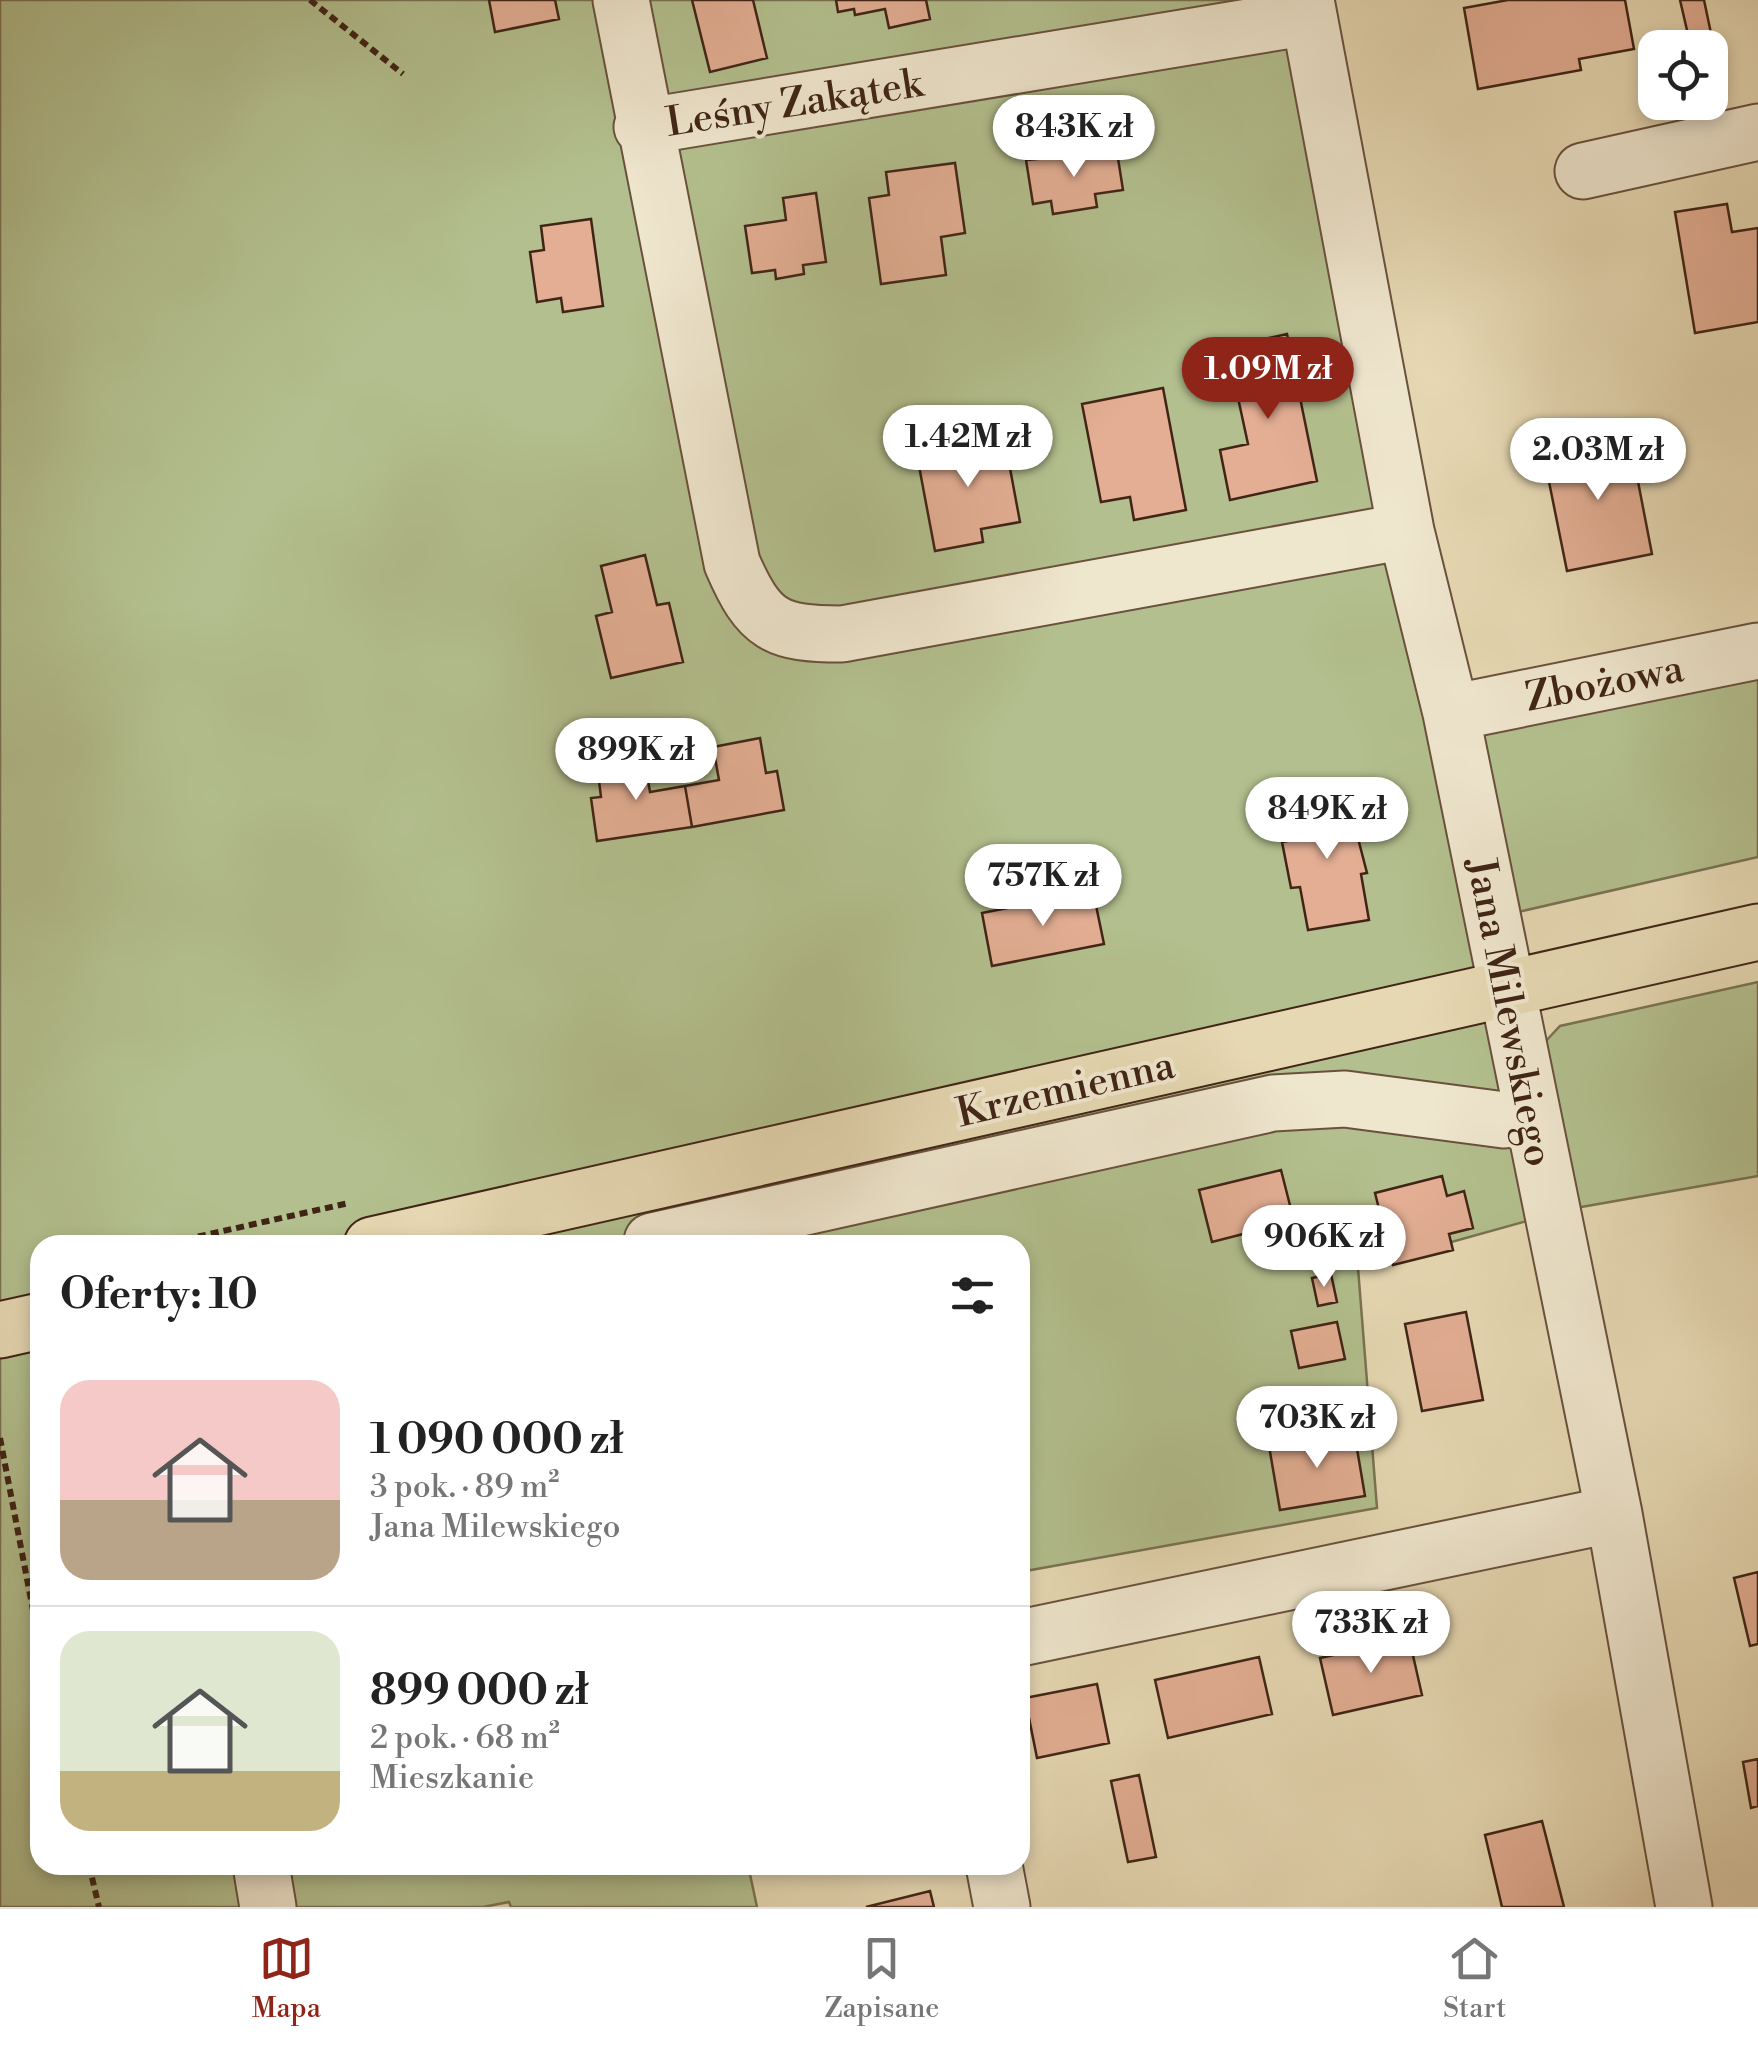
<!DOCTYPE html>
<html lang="pl">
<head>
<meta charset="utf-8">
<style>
	:root { --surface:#fff; --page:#f6f6f6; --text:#222; --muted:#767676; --line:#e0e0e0; --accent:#8f2418 }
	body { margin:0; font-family:"Libre Bodoni",serif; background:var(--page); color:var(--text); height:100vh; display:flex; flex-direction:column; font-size:38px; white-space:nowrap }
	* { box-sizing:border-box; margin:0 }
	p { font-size:32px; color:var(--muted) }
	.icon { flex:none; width:55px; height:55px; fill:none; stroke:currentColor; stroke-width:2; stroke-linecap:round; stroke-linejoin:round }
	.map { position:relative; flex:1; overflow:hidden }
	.side { position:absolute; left:30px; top:1235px; width:1000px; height:640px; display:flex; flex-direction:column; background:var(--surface); border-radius:30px; box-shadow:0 5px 15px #0003 }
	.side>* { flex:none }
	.controls { position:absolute; left:1638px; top:30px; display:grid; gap:20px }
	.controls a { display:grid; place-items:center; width:90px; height:90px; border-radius:20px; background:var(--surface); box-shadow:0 5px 15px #0003; font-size:50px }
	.price { position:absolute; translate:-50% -85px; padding:0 22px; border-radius:35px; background:#fff; color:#222; font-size:32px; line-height:65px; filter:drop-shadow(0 2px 5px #0008) }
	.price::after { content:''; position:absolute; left:50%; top:60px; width:30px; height:22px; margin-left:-15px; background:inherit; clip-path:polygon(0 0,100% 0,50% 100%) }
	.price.on { background:var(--accent); color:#fff }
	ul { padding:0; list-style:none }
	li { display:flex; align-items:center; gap:30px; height:250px; padding:0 30px }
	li+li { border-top:2px solid var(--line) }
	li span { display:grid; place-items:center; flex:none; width:280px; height:200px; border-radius:30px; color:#555 }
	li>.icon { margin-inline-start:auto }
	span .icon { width:120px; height:120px; fill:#fffc; stroke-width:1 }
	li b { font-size:42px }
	h2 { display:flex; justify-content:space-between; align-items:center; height:120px; padding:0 30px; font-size:42px }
	.menu { display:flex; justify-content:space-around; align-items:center; height:140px; border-top:2px solid var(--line); background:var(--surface); font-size:28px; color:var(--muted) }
	.menu a { display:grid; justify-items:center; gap:5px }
	.menu .on { color:var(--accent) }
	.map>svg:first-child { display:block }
</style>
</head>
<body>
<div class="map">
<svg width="1758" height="1907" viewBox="0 0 1758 1907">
	<rect width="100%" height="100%" fill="#e6d8b3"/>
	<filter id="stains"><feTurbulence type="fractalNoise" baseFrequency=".002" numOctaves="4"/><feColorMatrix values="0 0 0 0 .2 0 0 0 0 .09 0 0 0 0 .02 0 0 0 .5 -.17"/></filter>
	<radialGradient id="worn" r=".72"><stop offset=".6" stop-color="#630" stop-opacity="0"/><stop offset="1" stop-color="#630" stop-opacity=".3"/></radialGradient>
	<path fill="#b3bf8e" stroke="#7a7252" stroke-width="2.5" d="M0 0H1330L1469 719 1758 666V857L1518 912 1545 1042 1560 1026 1758 982V1176L1570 1209 1358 1268 1377 1508 1020 1572V1245H40V1865H748L757 1907H511L509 1902 483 1907H0Z"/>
	<path fill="#e3ae94" stroke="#402416" stroke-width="2.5" d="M489 0H555L559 19 495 32Z
		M692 0H753L767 58 710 72Z
		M836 0H926L930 19 889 28 885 9 855 15 854 9 838 12Z
		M1508 0H1625L1634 49 1579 59 1581 70 1478 89 1464 8Z
		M1680 0H1704L1712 38 1690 43Z
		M1117 152 1123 190 1095 194 1097 207 1053 214 1051 201 1033 204 1026 160Z
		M955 163 965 233 941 237 946 275 881 284 869 198 889 195 886 172Z
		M816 193 826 262 803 265 804 274 776 279 775 270 752 273 745 226 786 220 783 198Z
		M1727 204 1732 232 1758 228V322L1695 333 1675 212Z
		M591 219 603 306 563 312 561 298 537 302 530 252 544 250 541 226Z
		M1287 334 1317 481 1230 500 1220 450 1248 444 1227 347Z
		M1163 388 1186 510 1134 520 1130 497 1101 502 1082 404Z
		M977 433 979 441 1004 436 1020 522 981 529 983 542 935 551 919 466 939 462 935 441Z
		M1629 435 1652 554 1567 571 1543 452Z
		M645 555 657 605 669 603 683 662 611 678 596 616 612 612 601 566Z
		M760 738 766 773 777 771 784 810 692 827 685 786 719 780 713 747Z
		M644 758 650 792 685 786 692 827 597 841 591 798 601 797 597 765Z
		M1346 792 1367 873 1361 874 1369 920 1308 930 1300 887 1291 888 1282 842 1298 839 1292 801Z
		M1093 891 1104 944 992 966 982 913Z
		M1281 1170 1294 1221 1212 1242 1199 1190Z
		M1442 1176 1447 1196 1464 1191 1473 1228 1449 1234 1453 1250 1393 1265 1375 1193Z
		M1331 1274 1337 1302 1318 1306 1312 1278Z
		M1466 1312 1483 1400 1422 1411 1405 1324Z
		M1337 1322 1345 1359 1299 1368 1291 1331Z
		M1354 1431 1365 1496 1280 1510 1269 1446Z
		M1758 1572V1644L1750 1646 1734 1578Z
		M1409 1638 1422 1695 1333 1715 1320 1658Z
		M1259 1657 1272 1714 1168 1738 1155 1680Z
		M1097 1684 1109 1743 1037 1758 1025 1698Z
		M1758 1759V1806L1751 1808 1743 1762Z
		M1139 1775 1156 1857 1128 1862 1111 1781Z
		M1542 1821 1564 1907H1502L1485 1835Z
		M930 1891 934 1907H866Z"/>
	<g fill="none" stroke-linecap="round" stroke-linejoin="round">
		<defs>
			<path id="minor" d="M621 0 732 563C759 626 776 634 842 634L1406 531
				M1306 0 1406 531 1451 713 1614 1514 1684 1907
				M642 127 1309 17
				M1583 171 1758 132
				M1451 713 1758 651
				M652 1241 1273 1103 1345 1099 1504 1120 1530 1113
				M1020 1638 1614 1514
				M261 1865 268 1907
				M994 1865 1002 1907"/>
			<path id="major" d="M372 1245 1758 932
				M0 1330 40 1321"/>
		</defs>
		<use href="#minor" stroke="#6a513d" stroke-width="59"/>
		<use href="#major" stroke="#402416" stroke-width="59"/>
		<path stroke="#402416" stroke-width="6" stroke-dasharray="8 5" stroke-linecap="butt" d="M310 0 403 74
			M160 1245 349 1203
			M0 1438 40 1647
			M89 1865 99 1907"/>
		<use href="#minor" stroke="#efe6ce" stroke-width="55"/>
		<use href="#major" stroke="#e6d8b3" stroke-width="55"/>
	</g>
	<g text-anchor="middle" stroke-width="8" stroke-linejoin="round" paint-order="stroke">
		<g font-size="40" fill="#402416" stroke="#efe6ce">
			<text transform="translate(794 102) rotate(-9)" y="14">Leśny Zakątek</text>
			<text transform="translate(1604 682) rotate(-11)" y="14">Zbożowa</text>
			<text transform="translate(1511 1012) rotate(79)" y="14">Jana Milewskiego</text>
			<text transform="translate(1065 1088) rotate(-13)" y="14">Krzemienna</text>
		</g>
	</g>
	<rect width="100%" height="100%" filter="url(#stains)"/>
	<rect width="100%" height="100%" fill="url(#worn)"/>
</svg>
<div class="controls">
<a><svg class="icon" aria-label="locate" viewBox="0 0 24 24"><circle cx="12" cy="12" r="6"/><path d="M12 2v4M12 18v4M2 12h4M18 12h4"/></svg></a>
</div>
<b class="price" style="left:1074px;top:180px">843K zł</b>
<b class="price on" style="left:1268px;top:422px">1.09M zł</b>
<b class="price" style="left:968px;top:490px">1.42M zł</b>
<b class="price" style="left:1598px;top:503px">2.03M zł</b>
<b class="price" style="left:636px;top:803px">899K zł</b>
<b class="price" style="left:1327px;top:862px">849K zł</b>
<b class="price" style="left:1043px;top:929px">757K zł</b>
<b class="price" style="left:1324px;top:1290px">906K zł</b>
<b class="price" style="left:1317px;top:1471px">703K zł</b>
<b class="price" style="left:1371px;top:1676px">733K zł</b>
<section class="side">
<h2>Oferty: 10<svg class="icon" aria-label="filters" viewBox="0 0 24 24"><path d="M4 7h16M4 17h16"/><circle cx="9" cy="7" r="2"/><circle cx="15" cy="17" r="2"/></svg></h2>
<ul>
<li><span style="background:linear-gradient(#f6c9c9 60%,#b9a48a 0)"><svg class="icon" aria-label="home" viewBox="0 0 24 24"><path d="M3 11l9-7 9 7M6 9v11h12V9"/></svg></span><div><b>1 090 000 zł</b><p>3 pok. · 89 m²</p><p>Jana Milewskiego</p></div></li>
<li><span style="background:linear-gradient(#dfe7d0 70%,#c2b280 0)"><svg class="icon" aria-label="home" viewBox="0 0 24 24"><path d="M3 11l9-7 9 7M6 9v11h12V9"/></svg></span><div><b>899 000 zł</b><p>2 pok. · 68 m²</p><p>Mieszkanie</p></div></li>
</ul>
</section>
</div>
<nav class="menu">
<a class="on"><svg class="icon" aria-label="map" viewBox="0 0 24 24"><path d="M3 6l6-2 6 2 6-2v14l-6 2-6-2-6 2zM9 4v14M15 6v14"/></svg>Mapa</a>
<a><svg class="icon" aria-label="saved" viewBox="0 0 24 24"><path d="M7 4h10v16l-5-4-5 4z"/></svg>Zapisane</a>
<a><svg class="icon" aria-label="home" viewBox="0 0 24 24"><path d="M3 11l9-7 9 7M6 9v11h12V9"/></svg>Start</a>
</nav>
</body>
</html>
